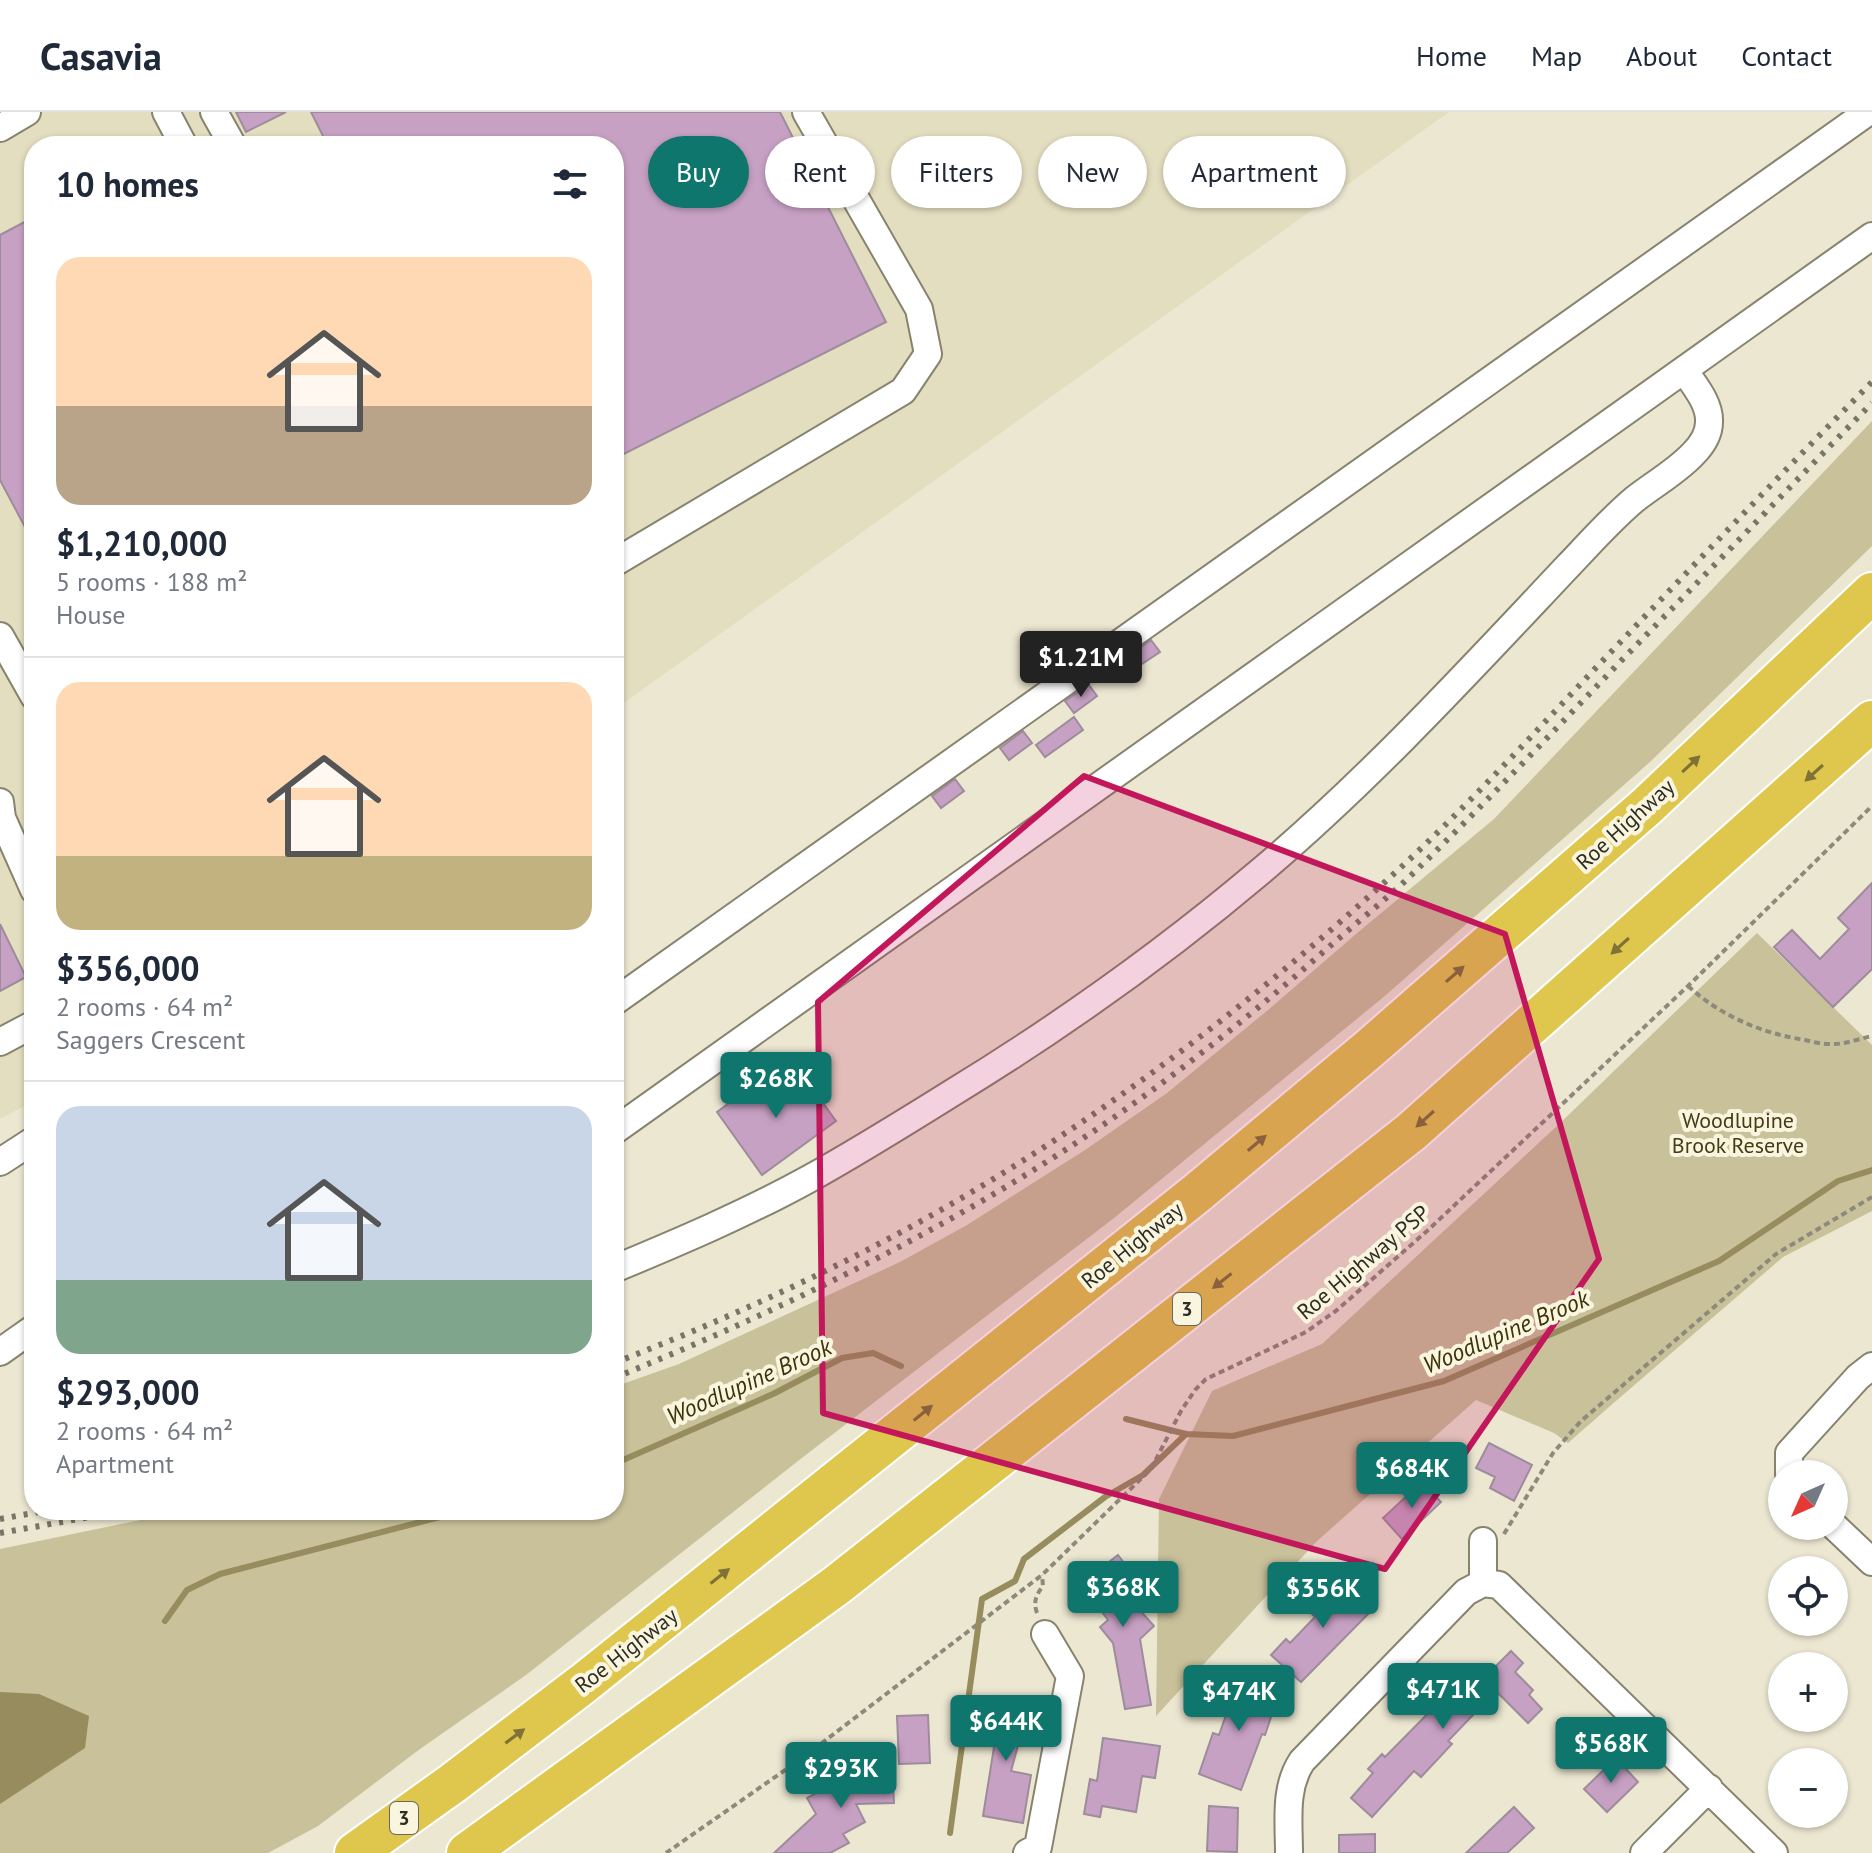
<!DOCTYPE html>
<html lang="en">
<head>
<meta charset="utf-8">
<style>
	:root { --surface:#fff; --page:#f6f6f7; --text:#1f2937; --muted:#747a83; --line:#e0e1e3; --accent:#0f766e }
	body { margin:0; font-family:"PT Sans",sans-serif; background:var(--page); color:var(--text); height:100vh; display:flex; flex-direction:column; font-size:30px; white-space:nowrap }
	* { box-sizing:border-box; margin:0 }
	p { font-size:26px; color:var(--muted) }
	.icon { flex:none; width:44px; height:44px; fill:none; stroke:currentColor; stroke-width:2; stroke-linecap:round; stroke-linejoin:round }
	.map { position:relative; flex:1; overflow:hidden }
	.drawer { position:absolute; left:24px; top:24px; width:600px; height:1384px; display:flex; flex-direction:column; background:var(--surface); border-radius:32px; box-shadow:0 2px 6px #0004 }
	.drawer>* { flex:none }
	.banner { position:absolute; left:648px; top:24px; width:760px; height:72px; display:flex; gap:16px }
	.needle { width:52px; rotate:225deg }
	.buttons { position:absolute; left:1768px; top:1348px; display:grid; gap:16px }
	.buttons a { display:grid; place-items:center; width:80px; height:80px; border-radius:50%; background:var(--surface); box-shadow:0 2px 6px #0004; font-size:40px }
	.price { position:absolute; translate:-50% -68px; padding:0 18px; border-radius:8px; background:var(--accent); color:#fff; font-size:26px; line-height:52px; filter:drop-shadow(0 2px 4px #0008) }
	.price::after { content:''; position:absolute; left:50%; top:48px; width:24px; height:18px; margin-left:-12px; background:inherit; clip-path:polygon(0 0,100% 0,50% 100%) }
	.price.selected { background:#222; color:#fff }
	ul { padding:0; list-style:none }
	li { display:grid; align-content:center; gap:16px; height:424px; padding:0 32px }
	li+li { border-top:2px solid var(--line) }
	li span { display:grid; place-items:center; height:248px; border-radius:24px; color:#555 }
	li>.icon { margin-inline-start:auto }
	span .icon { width:144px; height:144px; fill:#fffc; stroke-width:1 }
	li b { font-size:34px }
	h2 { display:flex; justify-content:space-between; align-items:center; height:96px; padding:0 32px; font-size:34px }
	.pill { padding:0 28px; border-radius:36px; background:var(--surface); box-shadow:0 2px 6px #0004; font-size:28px; line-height:72px }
	.pill.selected { background:var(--accent); color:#fff }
	header { display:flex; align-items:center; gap:48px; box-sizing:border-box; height:112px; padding:0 40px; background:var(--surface); border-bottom:2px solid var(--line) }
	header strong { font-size:38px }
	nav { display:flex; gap:44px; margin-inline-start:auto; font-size:28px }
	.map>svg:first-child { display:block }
</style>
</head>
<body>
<header>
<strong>Casavia</strong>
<nav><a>Home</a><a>Map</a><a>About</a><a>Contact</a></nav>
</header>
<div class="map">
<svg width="1872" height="1741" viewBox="0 0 1872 1741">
	<rect width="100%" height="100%" fill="#ece7d1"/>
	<path fill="#e4dec0" d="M0 0H1449L614 598V34H34V989L0 1007Z"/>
	<path fill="#c8c19a" d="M1872 309V434L1651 649 1386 883 1114 1106 798 1349 526 1563 420 1637 318 1714 268 1741H0V1437L189 1398H614V1275L679 1252 900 1150 967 1113 1085 1038 1167 981 1268 898 1356 822 1494 707Z
		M1757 821 1872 933V1099L1783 1145 1617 1288 1568 1331 1554 1321 1476 1288 1316 1430 1156 1604 1159 1387 1212 1279 1322 1232 1557 1014Z"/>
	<path fill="#968c5d" d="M0 1580 39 1582 89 1604 85 1636 0 1692Z"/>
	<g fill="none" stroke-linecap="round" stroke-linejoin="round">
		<path stroke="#968c5d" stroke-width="6" d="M1126 1307 1186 1322 1233 1324 1444 1269 1719 1149 1838 1069 1872 1058
			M614 1352 773 1282 842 1246 873 1241 901 1254
			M165 1509 187 1478 220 1462 467 1398
			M950 1721 982 1487 1015 1469 1024 1447 1105 1385 1143 1363 1186 1322"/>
	</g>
	<path fill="#c7a1c4" stroke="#9d8c9b" stroke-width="2" d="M236 0H286L246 20Z
		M311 0H780L886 210 614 347V34H328Z
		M34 105V432L0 368V123Z
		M1151 528 1160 540 1136 556 1128 545Z
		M1089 573 1097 584 1074 601 1065 589Z
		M1074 605 1083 618 1045 645 1036 633Z
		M1023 619 1032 631 1009 648 1000 636Z
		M955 667 964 679 941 696 932 684Z
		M1872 771V857L1833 895 1774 835 1792 818 1820 847 1849 817 1838 806Z
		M0 812 26 865 0 879Z
		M800 959 836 1009 762 1063 717 1000 762 967 771 979Z
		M1489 1331 1532 1353 1514 1389 1490 1376 1495 1365 1476 1356Z
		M1422 1370 1441 1390 1402 1427 1383 1406Z
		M1118 1443 1134 1464 1119 1475 1154 1514 1140 1527 1151 1593 1125 1597 1113 1531 1100 1515 1108 1508 1081 1472Z
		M1350 1469 1375 1495 1301 1570 1271 1543 1286 1527 1290 1531 1315 1505 1303 1492 1319 1477 1330 1488Z
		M1511 1539 1523 1551 1515 1560 1533 1578 1529 1583 1542 1597 1528 1611 1496 1579 1448 1629 1452 1632 1421 1665 1414 1659 1372 1705 1351 1686 1373 1661 1368 1657 1382 1642 1385 1645 1463 1566 1474 1576Z
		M1241 1560 1274 1572 1267 1594 1274 1596 1265 1623 1262 1622 1241 1678 1199 1662 1213 1621 1219 1623Z
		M996 1584 1029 1593 1011 1659 1031 1663 1023 1711 983 1704 995 1629 984 1626Z
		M928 1603 930 1651 899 1652 897 1604Z
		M1103 1626 1160 1634 1155 1666 1142 1664 1136 1700 1102 1694 1100 1705 1084 1702 1090 1667 1097 1669Z
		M1616 1646 1638 1670 1607 1700 1584 1677Z
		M892 1652 894 1691 856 1692 865 1710 843 1722 849 1731 830 1741H774L816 1702 807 1686 861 1657V1653Z
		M1209 1694 1238 1696 1237 1740 1207 1739Z
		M1514 1695 1534 1716 1507 1741H1466Z
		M1375 1722V1741H1339V1723Z"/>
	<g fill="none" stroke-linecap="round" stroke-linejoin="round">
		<defs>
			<path id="minor" d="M166 0 184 34
				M214 0 233 34
				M0 16 27 0
				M614 451 903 279 928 242 919 197 806 0
				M0 524 34 584
				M0 690 2 706 34 778
				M614 890 1868 0
				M0 930 34 912
				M614 1019 1872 124
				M0 1050 34 1028
				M614 1157C679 1130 745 1102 807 1068 856 1041 904 1011 952 981 1060 915 1164 841 1261 759 1371 666 1469 559 1568 454 1590 431 1611 407 1635 387 1654 372 1676 360 1693 342 1701 334 1709 322 1709 310 1710 291 1694 273 1684 258
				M0 1240 34 1216
				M1789 1362V1341L1858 1265 1872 1254
				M1834 1414 1872 1450
				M1483 1429V1471
				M1027 1741 1038 1735 1070 1564 1045 1522
				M1289 1741C1289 1709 1284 1676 1302 1649L1466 1480 1483 1471 1499 1473 1774 1741
				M1644 1741 1709 1676"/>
			<path id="highway" d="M355 1741 453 1671 584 1571 1197 1081 1369 937 1647 694 1872 481
				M467 1741 837 1473 1411 1020 1872 609"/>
		</defs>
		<use href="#minor" stroke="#87836f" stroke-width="30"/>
		<use href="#highway" stroke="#fff" stroke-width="44"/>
		<path stroke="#8d8a7b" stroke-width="4" stroke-dasharray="6 4" stroke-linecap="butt" d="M1688 874C1721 904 1761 921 1805 928 1813 930 1821 932 1829 932 1844 933 1858 927 1872 924
			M1504 1422 1553 1341 1581 1309 1776 1142 1872 1085
			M1037 1501C1033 1490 1036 1483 1043 1474L1042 1463
			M666 1741 801 1647 1042 1463 1151 1357 1181 1299 1195 1278 1206 1267 1306 1220 1337 1198 1427 1119 1688 874 1872 694"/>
		<use href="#minor" stroke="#fff" stroke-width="26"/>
		<use href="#highway" stroke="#dfc74e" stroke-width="40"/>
		<path stroke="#787567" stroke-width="6" stroke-dasharray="4 8" stroke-linecap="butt" d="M614 1251C720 1210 824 1163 923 1108 1090 1015 1244 898 1386 769 1458 704 1524 632 1591 561 1684 463 1777 366 1872 270
			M614 1266C811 1186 1003 1091 1174 962 1227 922 1279 879 1330 834 1354 813 1379 793 1403 771 1477 700 1547 626 1618 552 1703 465 1787 378 1872 291
			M0 1407 50 1398
			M0 1421 129 1398"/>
	</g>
	<defs><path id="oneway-solid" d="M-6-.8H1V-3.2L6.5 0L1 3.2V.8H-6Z" transform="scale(2)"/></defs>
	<g fill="#7e7237">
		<use href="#oneway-solid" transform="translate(1691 652) rotate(-43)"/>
		<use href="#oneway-solid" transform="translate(1814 661) rotate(138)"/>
		<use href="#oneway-solid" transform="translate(1620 834) rotate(138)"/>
		<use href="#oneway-solid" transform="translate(1455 862) rotate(-41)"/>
		<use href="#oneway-solid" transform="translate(1425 1007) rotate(138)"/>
		<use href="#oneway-solid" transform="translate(1257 1031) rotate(-40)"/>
		<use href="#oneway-solid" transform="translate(1222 1169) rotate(142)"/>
		<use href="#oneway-solid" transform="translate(923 1301) rotate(-39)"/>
		<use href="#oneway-solid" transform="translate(720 1464) rotate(-38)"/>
		<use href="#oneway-solid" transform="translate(515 1624) rotate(-37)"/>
	</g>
	<path fill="#c2185b" fill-opacity="0.2" stroke="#c2185b" stroke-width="6" stroke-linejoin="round" d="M1084 664 1505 822 1599 1147 1385 1457 823 1301 818 890Z"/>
	<g text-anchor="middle" stroke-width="8" stroke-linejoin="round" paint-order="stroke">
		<g fill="#f9f5de" stroke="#6b695c" stroke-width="2">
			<rect x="1173" y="1181" width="28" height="32" rx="6"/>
			<rect x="390" y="1690" width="28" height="32" rx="6"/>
		</g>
		<g font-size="20" font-weight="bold" fill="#2e2d24">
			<text x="1187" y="1204">3</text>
			<text x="404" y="1713">3</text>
		</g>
		<g font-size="22" fill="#2e2d24" stroke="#f9f5de">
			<text transform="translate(1625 712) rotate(-42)" y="8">Roe Highway</text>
			<text transform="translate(1132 1133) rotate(-39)" y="8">Roe Highway</text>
			<text transform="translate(1363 1150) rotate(-40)" y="8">Roe Highway PSP</text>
			<text transform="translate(626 1538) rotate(-38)" y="8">Roe Highway</text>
		</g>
		<g font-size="22" fill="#443c15" stroke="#f9f5de">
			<text x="1738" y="1016">Woodlupine<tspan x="1738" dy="25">Brook Reserve</tspan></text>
		</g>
		<g font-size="24" font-style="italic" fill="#3b330a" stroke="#f9f5de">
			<text transform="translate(1506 1220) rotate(-23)" y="8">Woodlupine Brook</text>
			<text transform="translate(749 1270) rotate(-24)" y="8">Woodlupine Brook</text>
		</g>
	</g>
</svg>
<div class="buttons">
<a><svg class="needle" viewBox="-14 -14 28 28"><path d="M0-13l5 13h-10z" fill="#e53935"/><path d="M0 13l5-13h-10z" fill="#747a83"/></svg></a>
<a><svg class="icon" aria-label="locate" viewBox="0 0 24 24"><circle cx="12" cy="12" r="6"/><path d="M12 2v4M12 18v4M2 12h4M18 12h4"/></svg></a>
<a>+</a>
<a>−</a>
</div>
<b class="price selected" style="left:1081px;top:587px">$1.21M</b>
<b class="price" style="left:776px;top:1008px">$268K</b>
<b class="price" style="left:1412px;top:1398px">$684K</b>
<b class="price" style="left:1123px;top:1517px">$368K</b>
<b class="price" style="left:1323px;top:1518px">$356K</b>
<b class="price" style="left:1443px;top:1619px">$471K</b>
<b class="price" style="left:1239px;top:1621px">$474K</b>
<b class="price" style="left:1006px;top:1651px">$644K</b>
<b class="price" style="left:1611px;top:1673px">$568K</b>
<b class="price" style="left:841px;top:1698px">$293K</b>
<div class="banner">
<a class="pill selected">Buy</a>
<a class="pill">Rent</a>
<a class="pill">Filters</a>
<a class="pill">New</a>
<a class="pill">Apartment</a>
</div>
<section class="drawer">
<h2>10 homes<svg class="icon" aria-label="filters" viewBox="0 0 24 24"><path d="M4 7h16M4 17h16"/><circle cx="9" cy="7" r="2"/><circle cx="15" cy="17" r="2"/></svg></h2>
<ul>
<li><span style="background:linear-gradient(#ffd9b3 60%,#b9a48a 0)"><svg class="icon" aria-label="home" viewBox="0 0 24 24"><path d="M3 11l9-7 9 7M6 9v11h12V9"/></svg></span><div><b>$1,210,000</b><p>5 rooms · 188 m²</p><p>House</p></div></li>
<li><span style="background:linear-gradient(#ffd9b3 70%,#c2b280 0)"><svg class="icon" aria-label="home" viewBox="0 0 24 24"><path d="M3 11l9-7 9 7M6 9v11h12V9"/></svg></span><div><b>$356,000</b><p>2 rooms · 64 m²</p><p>Saggers Crescent</p></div></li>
<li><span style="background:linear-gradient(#c9d6e8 70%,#7fa58c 0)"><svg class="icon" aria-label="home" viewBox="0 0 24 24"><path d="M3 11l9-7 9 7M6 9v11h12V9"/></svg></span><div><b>$293,000</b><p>2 rooms · 64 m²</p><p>Apartment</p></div></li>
</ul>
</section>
</div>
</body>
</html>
